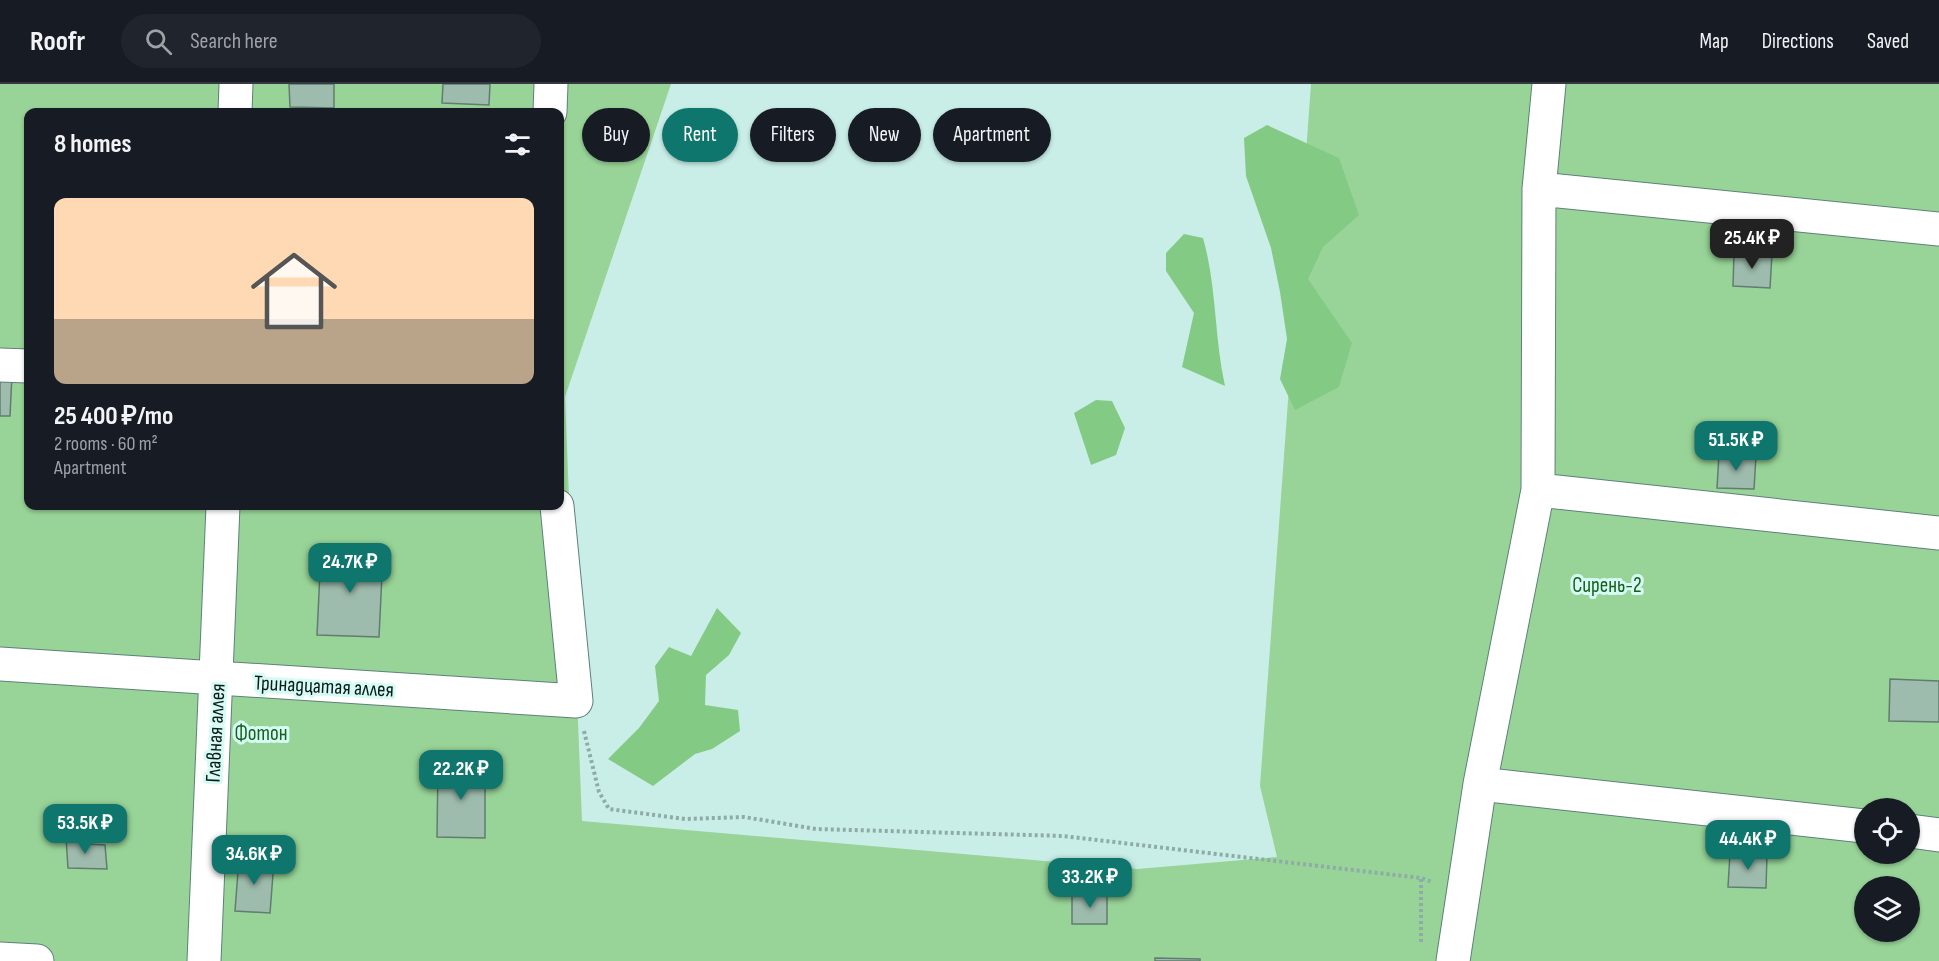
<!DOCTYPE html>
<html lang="en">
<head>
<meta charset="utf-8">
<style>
	:root { --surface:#171b24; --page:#20242c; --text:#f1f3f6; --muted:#9ea1a6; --line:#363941; --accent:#0f766e }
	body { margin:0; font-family:"Sofia Sans Condensed",sans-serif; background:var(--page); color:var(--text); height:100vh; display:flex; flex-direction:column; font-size:22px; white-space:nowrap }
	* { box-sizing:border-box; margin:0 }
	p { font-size:20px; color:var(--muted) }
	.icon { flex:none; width:33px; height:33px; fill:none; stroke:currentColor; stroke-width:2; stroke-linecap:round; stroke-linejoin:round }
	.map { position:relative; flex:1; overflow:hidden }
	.side { position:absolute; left:24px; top:24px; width:540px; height:402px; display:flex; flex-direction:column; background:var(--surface); border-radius:12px; box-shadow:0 2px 4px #0004 }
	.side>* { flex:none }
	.guide { position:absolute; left:582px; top:24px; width:570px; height:54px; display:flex; gap:12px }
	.controls { position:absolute; left:1854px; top:714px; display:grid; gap:12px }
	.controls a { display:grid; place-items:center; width:66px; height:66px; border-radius:50%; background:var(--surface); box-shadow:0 2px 4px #0004; font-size:30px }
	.price { position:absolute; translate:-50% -51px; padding:0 14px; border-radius:12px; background:var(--accent); color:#fff; font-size:20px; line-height:39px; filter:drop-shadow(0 2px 3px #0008) }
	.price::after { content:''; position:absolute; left:50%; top:36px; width:18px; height:14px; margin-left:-9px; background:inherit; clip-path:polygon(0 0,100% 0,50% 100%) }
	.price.current { background:#222; color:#fff }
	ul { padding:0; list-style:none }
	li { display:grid; align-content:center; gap:12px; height:318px; padding:0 30px }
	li+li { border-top:2px solid var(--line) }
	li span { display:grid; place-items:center; height:186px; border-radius:12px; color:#555 }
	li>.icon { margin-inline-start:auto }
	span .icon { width:108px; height:108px; fill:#fffc; stroke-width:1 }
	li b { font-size:26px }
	h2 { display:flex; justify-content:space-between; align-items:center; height:72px; padding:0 30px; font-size:26px }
	.tag { padding:0 21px; border-radius:27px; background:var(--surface); box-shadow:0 2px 4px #0004; font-size:21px; line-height:54px }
	.tag.current { background:var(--accent); color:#fff }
	header { display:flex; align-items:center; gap:36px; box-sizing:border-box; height:84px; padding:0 30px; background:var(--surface); border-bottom:2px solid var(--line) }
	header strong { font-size:28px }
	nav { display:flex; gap:33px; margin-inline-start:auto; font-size:21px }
	.search { width:420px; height:54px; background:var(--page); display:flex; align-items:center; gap:15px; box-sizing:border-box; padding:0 21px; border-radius:33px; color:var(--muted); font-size:22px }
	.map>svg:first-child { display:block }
</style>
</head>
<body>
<header>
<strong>Roofr</strong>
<div class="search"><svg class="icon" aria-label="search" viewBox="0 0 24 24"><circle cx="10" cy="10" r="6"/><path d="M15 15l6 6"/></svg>Search here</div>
<nav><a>Map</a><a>Directions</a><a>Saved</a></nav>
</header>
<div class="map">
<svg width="1939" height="877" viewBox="0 0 1939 877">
	<rect width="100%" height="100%" fill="#c9eee7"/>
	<path fill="#98d498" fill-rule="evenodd" d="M0 0H671L565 313 582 737 1137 785 1277 773 1260 702 1311 0H1939V877H0ZM28 28H560V422H28ZM1864 724H1910V770H1864ZM1864 802H1910V848H1864Z"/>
	<path fill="#83cb84" d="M1267 41 1339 74 1359 131 1323 163 1308 195 1352 259 1339 303 1295 326 1280 295 1287 255 1280 208 1271 164 1246 92 1244 54Z
		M1184 150 1203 154C1217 203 1214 252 1225 302L1182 283 1194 229 1166 187V169Z
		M1096 316 1112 317 1125 344 1116 371 1091 381 1074 329Z
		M717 524 741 549 729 571 706 591 705 621 738 626 740 647 712 665 695 670 653 702 608 675 639 644 659 617 655 582 669 563 691 572Z"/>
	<path fill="#9ebcad" stroke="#607d6f" stroke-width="1.5" d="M289 0H334V24L290 23Z
		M443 0H490L489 21 442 19Z
		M1734 169 1772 170 1770 204 1733 202Z
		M0 291H12L10 332H0Z
		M1719 370 1756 372 1754 405 1717 404Z
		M321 467 383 470 379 553 317 551Z
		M1890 595 1939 597V638L1889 637Z
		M438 680 485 681V754L437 753Z
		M66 754H86L87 760 105 761 107 785 68 784Z
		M1730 769 1767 771 1766 804 1728 803Z
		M239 774 274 777 270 829 235 827Z
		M1072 811H1107V840H1072Z
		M1155 874 1200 875V877H1155Z"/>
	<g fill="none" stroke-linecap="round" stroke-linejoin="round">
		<defs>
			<path id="minor" d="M235 28 236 0
				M550 28 551 0
				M1539 105 1939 145
				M0 281 28 282
				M1538 406 1939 449
				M0 580 576 617 557 422
				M1480 700 1864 742
				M1910 747 1939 751
				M0 875 37 877
				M204 877 223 422
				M1453 877 1480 700 1538 406 1539 105 1549 0"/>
		</defs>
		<use href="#minor" stroke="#5e807a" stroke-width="35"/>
		<path stroke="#8eaca7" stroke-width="4" stroke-dasharray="3 3" stroke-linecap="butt" d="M584 647 599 708 609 725 685 735 744 733 816 745 1063 752 1421 794 1432 798
			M1421 858V794"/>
		<use href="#minor" stroke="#fff" stroke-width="33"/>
	</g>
	<g text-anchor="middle" stroke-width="6" stroke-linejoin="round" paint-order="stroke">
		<g font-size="21" fill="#16601d" stroke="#d6fbf4">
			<text x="1607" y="508">Сирень-2</text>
			<text x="261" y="656">Фотон</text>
		</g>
		<g font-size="21" fill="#0d1b19" stroke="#d6fbf4">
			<text transform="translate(324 602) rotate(3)" y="7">Тринадцатая аллея</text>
			<text transform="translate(215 649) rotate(-87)" y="7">Главная аллея</text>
		</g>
	</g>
</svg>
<div class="controls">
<a><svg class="icon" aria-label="locate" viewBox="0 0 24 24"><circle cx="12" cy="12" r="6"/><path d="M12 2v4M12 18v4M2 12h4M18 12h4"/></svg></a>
<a><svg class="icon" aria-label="layers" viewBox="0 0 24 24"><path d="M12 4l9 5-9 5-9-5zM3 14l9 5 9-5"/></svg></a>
</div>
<b class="price current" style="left:1752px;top:186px">25.4K ₽</b>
<b class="price" style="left:1736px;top:388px">51.5K ₽</b>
<b class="price" style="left:350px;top:510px">24.7K ₽</b>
<b class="price" style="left:461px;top:717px">22.2K ₽</b>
<b class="price" style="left:85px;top:771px">53.5K ₽</b>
<b class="price" style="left:1748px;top:787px">44.4K ₽</b>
<b class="price" style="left:254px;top:802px">34.6K ₽</b>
<b class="price" style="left:1090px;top:825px">33.2K ₽</b>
<div class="guide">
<a class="tag">Buy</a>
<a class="tag current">Rent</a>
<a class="tag">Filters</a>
<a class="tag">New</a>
<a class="tag">Apartment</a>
</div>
<section class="side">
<h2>8 homes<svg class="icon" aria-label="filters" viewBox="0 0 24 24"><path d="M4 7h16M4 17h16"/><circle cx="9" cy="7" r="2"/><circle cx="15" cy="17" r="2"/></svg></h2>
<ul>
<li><span style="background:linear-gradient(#ffd9b3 65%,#b9a48a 0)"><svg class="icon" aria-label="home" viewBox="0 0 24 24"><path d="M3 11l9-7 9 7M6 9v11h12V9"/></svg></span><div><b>25 400 ₽/mo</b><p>2 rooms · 60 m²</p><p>Apartment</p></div></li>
</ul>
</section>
</div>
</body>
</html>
